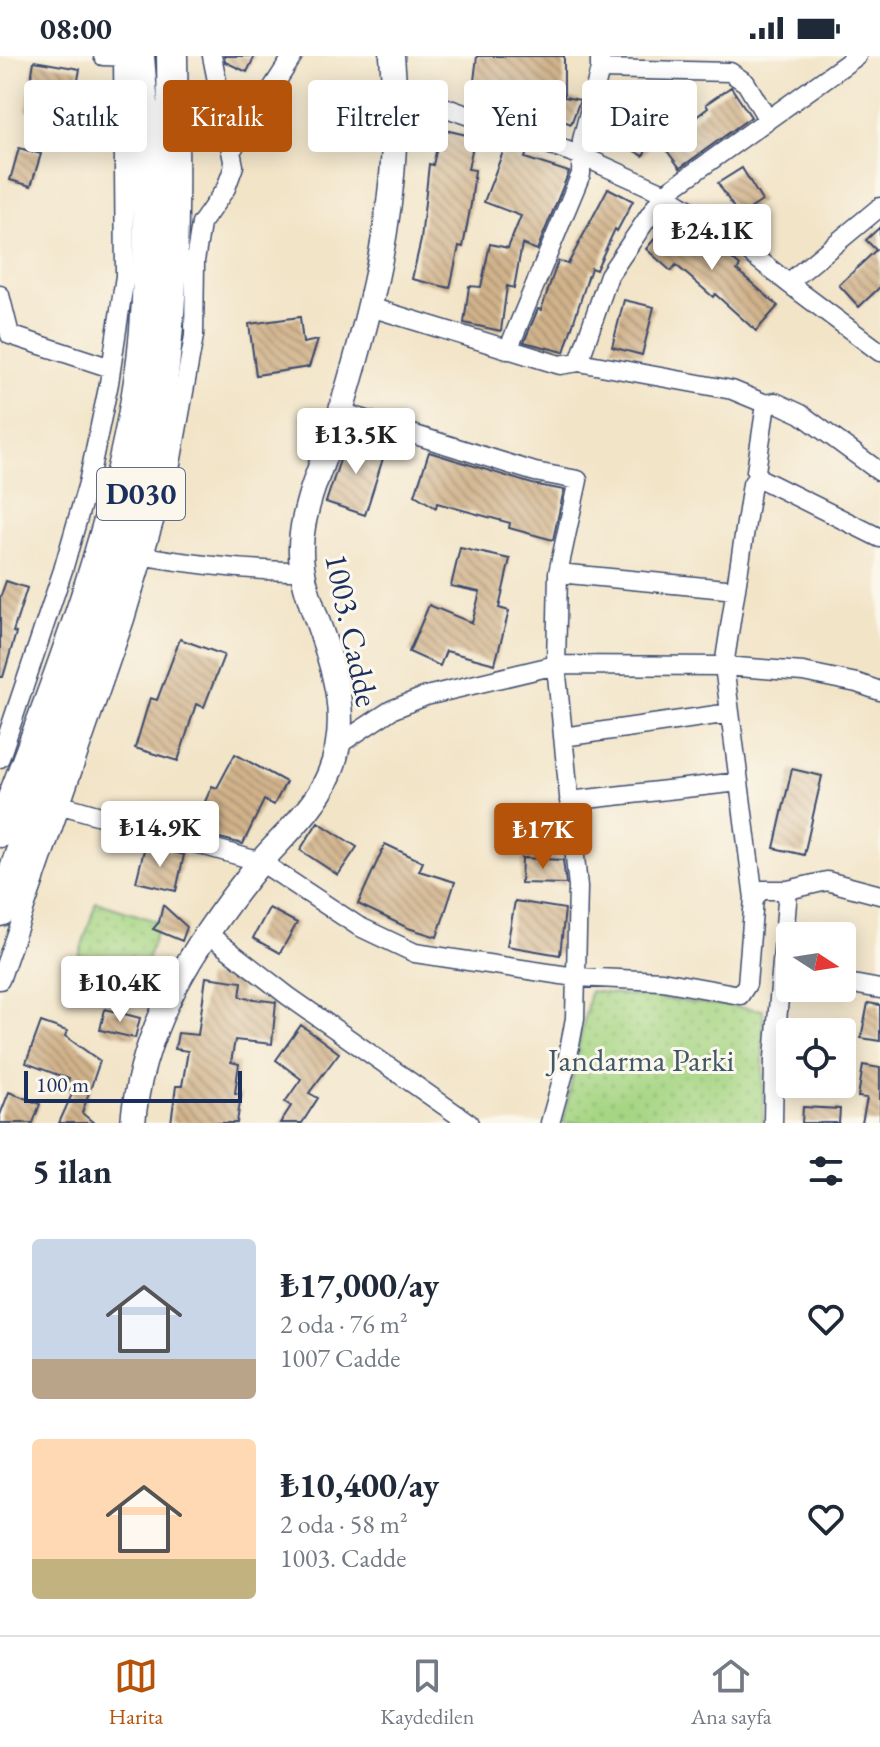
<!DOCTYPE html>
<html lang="tr">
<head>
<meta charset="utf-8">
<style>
	:root { --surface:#fff; --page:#f2f2f3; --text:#1f2937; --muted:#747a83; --line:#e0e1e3; --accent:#b45309 }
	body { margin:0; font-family:"EB Garamond",serif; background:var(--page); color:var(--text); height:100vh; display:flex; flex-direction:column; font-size:30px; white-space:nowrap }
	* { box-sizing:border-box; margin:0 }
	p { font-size:26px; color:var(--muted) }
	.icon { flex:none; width:44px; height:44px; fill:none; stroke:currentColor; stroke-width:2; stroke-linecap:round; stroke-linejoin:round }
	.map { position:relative; height:1067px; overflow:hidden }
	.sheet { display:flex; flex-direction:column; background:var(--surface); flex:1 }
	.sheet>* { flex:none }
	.guide { position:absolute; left:24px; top:24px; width:832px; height:72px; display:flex; gap:16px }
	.needle { width:52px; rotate:102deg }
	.fabs { position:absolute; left:776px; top:866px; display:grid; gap:16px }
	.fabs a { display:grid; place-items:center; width:80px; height:80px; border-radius:8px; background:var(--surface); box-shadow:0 4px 20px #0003; font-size:40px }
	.scale { position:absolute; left:24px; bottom:20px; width:218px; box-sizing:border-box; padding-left:8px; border:4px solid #1b2f5e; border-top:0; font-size:22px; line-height:28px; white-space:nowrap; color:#1b2f5e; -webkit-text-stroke:6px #fbf7ec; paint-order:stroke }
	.price { position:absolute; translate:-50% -68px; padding:0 18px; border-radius:8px; background:#fff; color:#222; font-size:26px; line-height:52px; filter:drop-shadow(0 2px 4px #0008) }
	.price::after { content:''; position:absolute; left:50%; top:48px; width:24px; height:18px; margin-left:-12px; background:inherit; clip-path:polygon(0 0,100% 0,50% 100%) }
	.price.on { background:var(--accent); color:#fff }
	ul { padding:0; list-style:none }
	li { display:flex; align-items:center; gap:24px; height:200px; padding:0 32px }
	li span { display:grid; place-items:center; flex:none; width:224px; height:160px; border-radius:8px; color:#555 }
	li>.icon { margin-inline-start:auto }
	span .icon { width:96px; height:96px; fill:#fffc; stroke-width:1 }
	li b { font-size:34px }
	h2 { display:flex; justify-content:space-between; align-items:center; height:96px; padding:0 32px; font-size:34px }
	.chip { padding:0 28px; border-radius:8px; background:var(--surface); box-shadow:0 4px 20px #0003; font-size:28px; line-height:72px }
	.chip.on { background:var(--accent); color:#fff }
	.status { display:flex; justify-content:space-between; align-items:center; height:56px; padding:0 40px; background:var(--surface); direction:ltr }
	.status svg { height:22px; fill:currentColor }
	.tab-bar { display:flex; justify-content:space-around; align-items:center; height:112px; border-top:2px solid var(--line); background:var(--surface); font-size:22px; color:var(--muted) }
	.tab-bar a { display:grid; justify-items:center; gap:4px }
	.tab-bar .on { color:var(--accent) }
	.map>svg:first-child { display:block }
</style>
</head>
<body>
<div class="status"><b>08:00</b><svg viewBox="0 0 49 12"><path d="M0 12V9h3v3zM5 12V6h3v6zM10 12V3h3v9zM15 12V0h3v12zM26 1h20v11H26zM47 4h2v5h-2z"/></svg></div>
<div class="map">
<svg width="880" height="1067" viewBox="0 0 880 1067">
	<defs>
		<pattern id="green-dots" width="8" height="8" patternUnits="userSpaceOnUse" patternTransform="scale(2)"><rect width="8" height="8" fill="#a6d583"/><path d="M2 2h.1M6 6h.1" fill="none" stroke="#8eb774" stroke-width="1.8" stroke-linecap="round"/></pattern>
		<pattern id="building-back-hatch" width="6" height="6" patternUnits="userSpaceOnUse" patternTransform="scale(2)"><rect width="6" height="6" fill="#d1b38b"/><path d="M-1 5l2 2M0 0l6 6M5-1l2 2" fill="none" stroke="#a99275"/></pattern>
	</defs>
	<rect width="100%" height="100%" fill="#fbf7ec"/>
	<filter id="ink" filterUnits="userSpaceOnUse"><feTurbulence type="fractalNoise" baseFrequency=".0125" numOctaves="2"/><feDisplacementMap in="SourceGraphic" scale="16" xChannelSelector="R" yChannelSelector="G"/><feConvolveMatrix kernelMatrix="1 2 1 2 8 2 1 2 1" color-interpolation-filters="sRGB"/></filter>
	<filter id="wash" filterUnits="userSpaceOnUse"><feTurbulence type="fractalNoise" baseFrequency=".006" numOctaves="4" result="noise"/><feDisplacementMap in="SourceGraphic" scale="32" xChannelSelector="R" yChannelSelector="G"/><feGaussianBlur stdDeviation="1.8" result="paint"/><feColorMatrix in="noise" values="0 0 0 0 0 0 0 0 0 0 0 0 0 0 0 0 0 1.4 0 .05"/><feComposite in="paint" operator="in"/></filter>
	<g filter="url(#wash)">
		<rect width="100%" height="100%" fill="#f2e4c7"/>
		<path fill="url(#green-dots)" stroke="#608270" stroke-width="2" d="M96 846 159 866 134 947 70 928Z
			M590 935 763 954V1067H563Z"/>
		<g id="blocks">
			<path fill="url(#building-back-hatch)" d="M224 0H255L247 16 225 6Z
				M477 0H564V41L580 44 571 68 527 50 535 39 473 33Z
				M34 5 80 13 71 63 26 55Z
				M731 31 751 61 680 112 655 79 643 100 608 80 625 50 674 78 708 52 706 48Z
				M441 73 475 81 468 113 475 114 471 148 463 191 459 190 450 232 412 223 421 184 429 108 433 109Z
				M506 88 527 95 525 102 569 116 537 194 522 188 514 232 507 230 501 275 464 267 469 230 481 231 490 188 508 192 521 160 484 146Z
				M19 92 41 98 31 130 10 124Z
				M742 112 762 145 739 160 718 127Z
				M608 132 633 145 617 175 615 173 596 214 591 212 564 296 524 286 538 253 541 254 558 205 568 208Z
				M673 161 710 192 714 187 740 210 737 214 778 250 756 275 715 238 713 241 676 209 671 215 646 193Z
				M880 171V231L859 251 839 229 876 194 866 184Z
				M624 244 654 251 642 299 612 291Z
				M300 261 303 287 318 284 309 311 256 319 249 268Z
				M348 380 386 393 365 459 326 446Z
				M429 396 532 428 564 434 553 484 509 472 510 467 437 447 436 452 415 439Z
				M460 492 510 503 499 552 509 555 495 608 446 595 440 610 409 596 429 549 472 567 480 536 451 530Z
				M6 525 27 532 13 576 16 577 3 621H0V542Z
				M180 583 224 599 204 651 196 648 178 705 135 692 150 642 157 644Z
				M235 698 286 726 274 749 264 744 243 788 216 781 194 770 212 730 217 732Z
				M792 713 822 720 804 799 774 792Z
				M318 766 357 791 338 819 300 794Z
				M385 788 423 806 419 815 455 826 437 881 408 872 358 848Z
				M145 790 184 799 176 835 136 826Z
				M522 802 563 804 566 828 521 827Z
				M515 845 565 853 560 899 507 890Z
				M163 849 187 871 182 885 153 873 159 866Z
				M269 852 297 867 280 897 253 882Z
				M206 921 242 926 240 941 276 946 272 988 235 984 231 1006 239 1008 235 1037 241 1038 237 1067H171L176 1030H182L188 995 175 993 178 977 198 979Z
				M868 947 880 949V985L861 982Z
				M105 953 140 962 135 982 100 974Z
				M41 966 67 975 65 980 100 1005 82 1057 94 1067H59L73 1036 66 1033 69 1023 26 1007Z
				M301 969 339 997 309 1037 318 1042 302 1067H280L291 1050 285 1046 301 1023 276 1004Z
				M863 1009 880 1012V1067H862L867 1042 858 1041Z
				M9 1036 40 1048 33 1067H0V1059Z
				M803 1051 840 1053 839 1067H802Z"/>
		</g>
	</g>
	<g filter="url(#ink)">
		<use href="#blocks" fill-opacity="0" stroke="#3b4a6e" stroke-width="2"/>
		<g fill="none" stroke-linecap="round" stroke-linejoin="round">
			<defs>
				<path id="minor" d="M103 0 132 1
					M600 13 730 16 746 27 768 64
					M396 34 582 100 657 134 720 173 788 227 880 296
					M232 94 293 0
					M788 227 880 151
					M0 239 10 279 111 312
					M370 251 560 309 579 306 732 334 766 348 775 346 801 358 880 416
					M508 294 581 118 582 84 600 13V0
					M579 306 609 219 664 138 857 0
					M341 356 535 416 578 424 558 517 556 609 578 831 575 962 567 1006 550 1067
					M757 421 880 482
					M144 500C197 509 248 515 303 515
					M558 517 736 534
					M563 681 730 657
					M338 689 391 654 426 640 556 609 724 610 803 616 857 627 880 635
					M0 702 63 514 88 427 109 327 125 220 123 0
					M41 743 261 806 358 870 415 897 575 921 662 925 740 939 747 928 754 842 762 834H788L827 825 880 839
					M569 745 739 726
					M754 842 724 610 752 428 757 421 756 415 766 348
					M208 878 288 940 469 1067
					M0 924 125 563 171 408 194 280 195 205 201 168 226 132 234 110 212 0
					M842 926 880 933
					M773 1067 774 1002 788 834"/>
				<path id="secondary" d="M133 1067C141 971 195 887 254 814 278 784 314 755 329 719 351 668 336 617 318 567 309 542 300 517 301 490 302 446 329 394 342 351 377 236 404 120 392 0"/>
				<path id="trunk" d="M0 776C58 623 121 467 142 304 154 204 147 101 139 0
					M0 855C28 779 52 702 80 625 103 561 127 496 143 429 178 287 174 145 172 0"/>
			</defs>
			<use href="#minor" stroke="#3b4a6e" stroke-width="21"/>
			<use href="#secondary" stroke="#3b4a6e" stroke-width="27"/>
			<use href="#trunk" stroke="#3b4a6e" stroke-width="33"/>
			<use href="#minor" stroke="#fff" stroke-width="18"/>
			<use href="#secondary" stroke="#fff" stroke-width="24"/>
			<use href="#trunk" stroke="#fff" stroke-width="30"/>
		</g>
	</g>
	<g text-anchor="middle" stroke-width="6" stroke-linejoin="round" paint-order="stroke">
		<rect fill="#fbf7ec" stroke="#5e6b89" stroke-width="2" x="97" y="412" width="88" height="52" rx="6"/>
		<g font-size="30" font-weight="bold" fill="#1b2f5e">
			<text x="141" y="448">D030</text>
		</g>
		<g font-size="32" fill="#1b2f5e" stroke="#fbf7ec">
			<text transform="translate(352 574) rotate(78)" y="11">1003. Cadde</text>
		</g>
		<g font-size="32" fill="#3e5867" stroke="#fbf7ec">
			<text x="641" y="1015">Jandarma Parki</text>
		</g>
	</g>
</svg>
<div class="fabs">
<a><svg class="needle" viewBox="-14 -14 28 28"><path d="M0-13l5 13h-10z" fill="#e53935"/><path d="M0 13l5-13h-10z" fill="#747a83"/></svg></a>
<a><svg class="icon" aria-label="locate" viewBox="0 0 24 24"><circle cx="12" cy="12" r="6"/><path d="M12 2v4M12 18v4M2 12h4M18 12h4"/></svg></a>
</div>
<div class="scale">100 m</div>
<b class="price" style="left:712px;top:216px">₺24.1K</b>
<b class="price" style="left:356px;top:420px">₺13.5K</b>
<b class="price" style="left:160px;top:813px">₺14.9K</b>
<b class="price on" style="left:543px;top:815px">₺17K</b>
<b class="price" style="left:120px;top:968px">₺10.4K</b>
<div class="guide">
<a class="chip">Satılık</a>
<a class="chip on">Kiralık</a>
<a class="chip">Filtreler</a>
<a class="chip">Yeni</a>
<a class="chip">Daire</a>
</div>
</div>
<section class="sheet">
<h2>5 ilan<svg class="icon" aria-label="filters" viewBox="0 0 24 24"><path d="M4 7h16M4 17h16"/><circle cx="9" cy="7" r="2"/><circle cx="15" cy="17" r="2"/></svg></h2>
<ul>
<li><span style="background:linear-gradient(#c9d6e8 75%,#b9a48a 0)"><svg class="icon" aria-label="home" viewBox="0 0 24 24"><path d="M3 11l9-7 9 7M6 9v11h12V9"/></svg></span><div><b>₺17,000/ay</b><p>2 oda · 76 m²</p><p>1007 Cadde</p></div><svg class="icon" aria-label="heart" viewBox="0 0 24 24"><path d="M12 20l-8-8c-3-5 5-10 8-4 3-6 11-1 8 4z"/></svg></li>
<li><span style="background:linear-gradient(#ffd9b3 75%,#c2b280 0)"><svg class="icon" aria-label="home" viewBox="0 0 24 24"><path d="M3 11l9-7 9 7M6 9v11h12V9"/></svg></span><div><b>₺10,400/ay</b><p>2 oda · 58 m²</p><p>1003. Cadde</p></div><svg class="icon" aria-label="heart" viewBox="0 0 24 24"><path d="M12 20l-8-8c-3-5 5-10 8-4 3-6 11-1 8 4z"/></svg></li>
</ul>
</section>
<nav class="tab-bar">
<a class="on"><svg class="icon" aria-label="map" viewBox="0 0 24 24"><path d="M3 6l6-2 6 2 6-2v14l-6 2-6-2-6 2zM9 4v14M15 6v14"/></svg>Harita</a>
<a><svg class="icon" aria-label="saved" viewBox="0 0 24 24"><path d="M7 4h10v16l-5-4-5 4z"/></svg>Kaydedilen</a>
<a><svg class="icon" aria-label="home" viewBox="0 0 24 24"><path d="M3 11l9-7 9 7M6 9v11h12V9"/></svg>Ana sayfa</a>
</nav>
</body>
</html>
